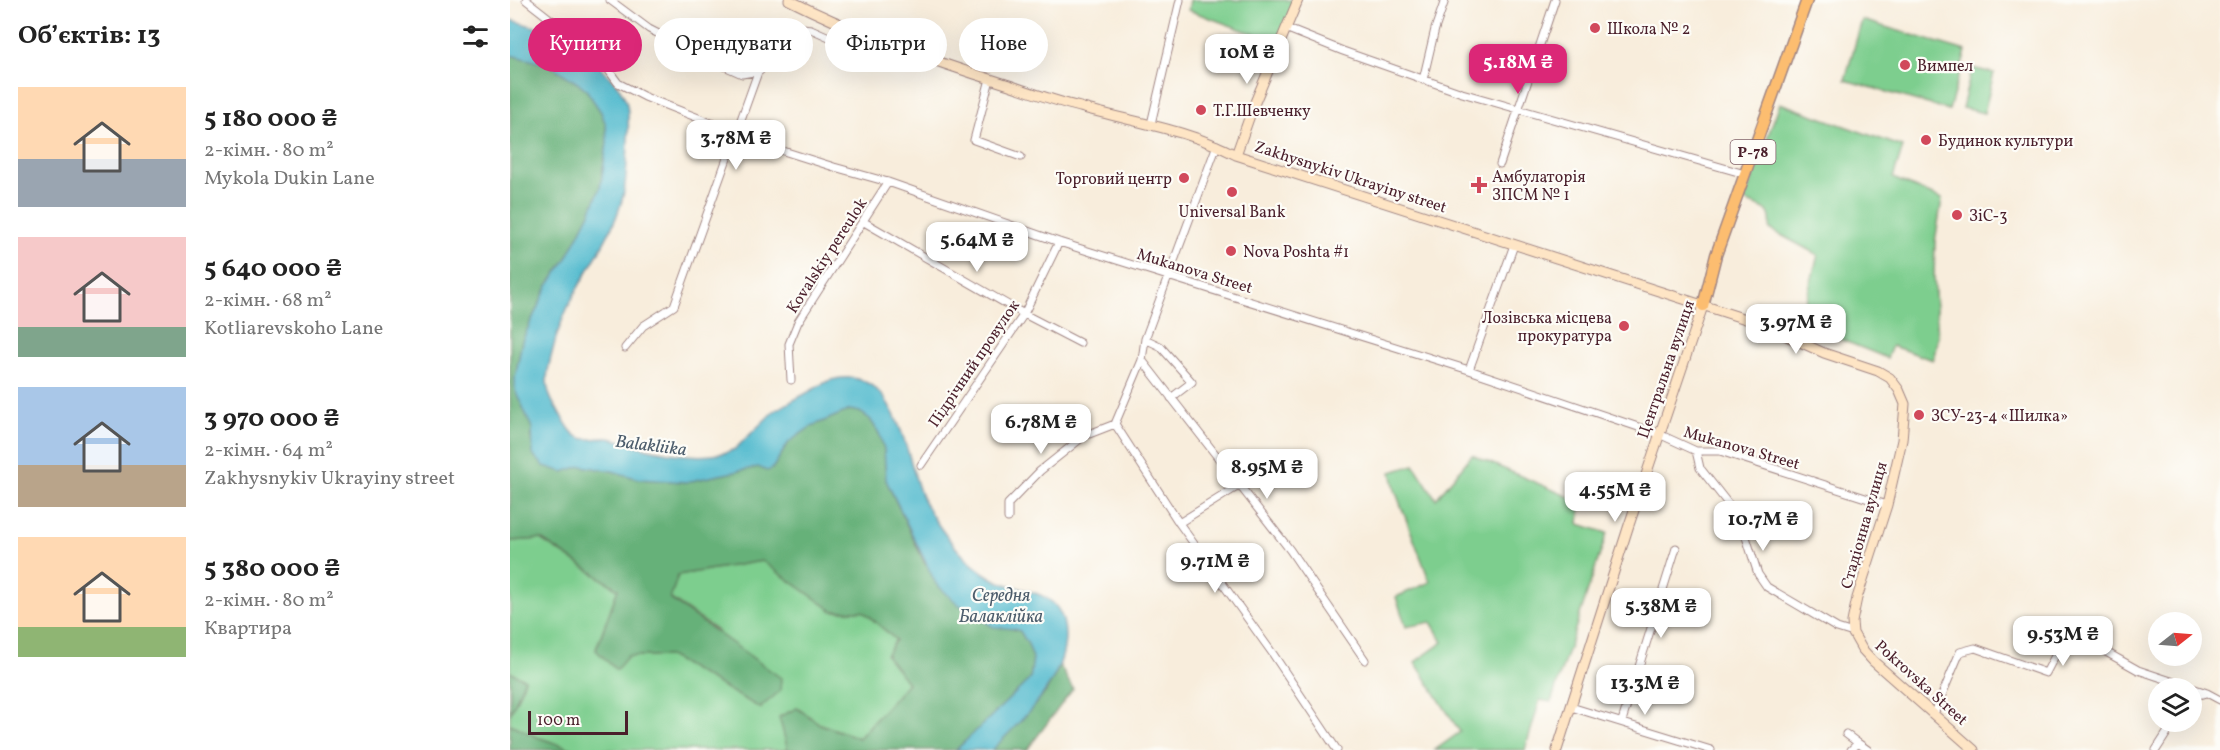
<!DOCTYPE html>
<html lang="uk">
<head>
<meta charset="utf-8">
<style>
	:root { --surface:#fff; --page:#f2f2f2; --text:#222; --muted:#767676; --accent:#db2777 }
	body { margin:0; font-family:Vollkorn,serif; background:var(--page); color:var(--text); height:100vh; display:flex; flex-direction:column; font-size:22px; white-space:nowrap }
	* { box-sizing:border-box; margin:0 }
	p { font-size:20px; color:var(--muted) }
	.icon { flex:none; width:33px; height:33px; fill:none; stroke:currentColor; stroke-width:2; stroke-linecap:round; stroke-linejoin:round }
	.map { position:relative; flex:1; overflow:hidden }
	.panel { display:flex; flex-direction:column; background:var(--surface); width:510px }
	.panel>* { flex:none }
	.guide { position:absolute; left:18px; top:18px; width:570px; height:54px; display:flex; gap:12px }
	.needle { width:39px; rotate:73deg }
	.tools { position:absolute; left:1638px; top:612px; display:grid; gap:12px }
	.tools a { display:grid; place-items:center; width:54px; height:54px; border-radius:50%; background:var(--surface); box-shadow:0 6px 24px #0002; font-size:30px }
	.scale { position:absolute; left:18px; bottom:15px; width:100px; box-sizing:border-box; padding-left:6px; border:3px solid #4a1f2b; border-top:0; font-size:16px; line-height:21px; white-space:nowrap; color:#4a1f2b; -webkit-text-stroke:4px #fdfcf7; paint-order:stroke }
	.price { position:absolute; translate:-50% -51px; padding:0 14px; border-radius:12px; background:#fff; color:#222; font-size:20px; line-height:39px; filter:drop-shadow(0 2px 3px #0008) }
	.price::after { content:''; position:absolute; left:50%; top:36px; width:18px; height:14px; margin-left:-9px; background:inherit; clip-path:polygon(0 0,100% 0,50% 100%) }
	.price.selected { background:var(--accent); color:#fff }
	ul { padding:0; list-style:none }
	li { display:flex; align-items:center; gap:18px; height:150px; padding:0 18px }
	li span { display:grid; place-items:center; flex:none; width:168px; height:120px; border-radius:0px; color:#555 }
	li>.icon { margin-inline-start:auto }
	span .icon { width:72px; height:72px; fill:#fffc; stroke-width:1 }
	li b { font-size:26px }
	h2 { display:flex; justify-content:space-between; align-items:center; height:72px; padding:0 18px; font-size:26px }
	.tag { padding:0 21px; border-radius:27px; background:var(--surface); box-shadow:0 6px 24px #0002; font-size:21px; line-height:54px }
	.tag.selected { background:var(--accent); color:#fff }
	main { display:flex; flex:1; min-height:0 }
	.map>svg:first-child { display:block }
</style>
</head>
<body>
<main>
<section class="panel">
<h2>Об’єктів: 13<svg class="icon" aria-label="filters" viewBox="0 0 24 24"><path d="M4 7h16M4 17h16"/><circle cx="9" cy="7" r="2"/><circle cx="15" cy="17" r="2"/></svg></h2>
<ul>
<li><span style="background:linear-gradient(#ffd9b3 60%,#9aa5b1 0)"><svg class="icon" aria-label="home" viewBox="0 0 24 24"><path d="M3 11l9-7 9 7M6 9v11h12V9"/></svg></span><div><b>5 180 000 ₴</b><p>2-кімн. · 80 m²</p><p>Mykola Dukin Lane</p></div></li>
<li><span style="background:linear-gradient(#f6c9c9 75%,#7fa58c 0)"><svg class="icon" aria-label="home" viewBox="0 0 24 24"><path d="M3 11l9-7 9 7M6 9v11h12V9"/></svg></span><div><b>5 640 000 ₴</b><p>2-кімн. · 68 m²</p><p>Kotliarevskoho Lane</p></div></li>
<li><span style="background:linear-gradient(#a9c7e8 65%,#b9a48a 0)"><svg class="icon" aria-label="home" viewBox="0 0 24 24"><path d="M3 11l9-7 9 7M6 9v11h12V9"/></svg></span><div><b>3 970 000 ₴</b><p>2-кімн. · 64 m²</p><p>Zakhysnykiv Ukrayiny street</p></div></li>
<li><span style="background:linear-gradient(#ffd9b3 75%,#8fb573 0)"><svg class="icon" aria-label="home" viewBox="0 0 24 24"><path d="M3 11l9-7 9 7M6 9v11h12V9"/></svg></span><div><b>5 380 000 ₴</b><p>2-кімн. · 80 m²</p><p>Квартира</p></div></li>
</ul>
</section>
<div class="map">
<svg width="1710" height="750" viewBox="0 0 1710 750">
	<rect width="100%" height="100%" fill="#fdfcf7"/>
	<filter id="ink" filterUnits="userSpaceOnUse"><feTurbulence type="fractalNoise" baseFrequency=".0167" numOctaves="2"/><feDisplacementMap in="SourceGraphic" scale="12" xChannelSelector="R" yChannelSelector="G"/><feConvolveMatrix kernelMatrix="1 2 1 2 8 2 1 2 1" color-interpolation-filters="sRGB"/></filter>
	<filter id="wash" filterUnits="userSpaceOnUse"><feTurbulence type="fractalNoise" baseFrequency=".008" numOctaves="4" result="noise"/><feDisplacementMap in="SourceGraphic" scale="24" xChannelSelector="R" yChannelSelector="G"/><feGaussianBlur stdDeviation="1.35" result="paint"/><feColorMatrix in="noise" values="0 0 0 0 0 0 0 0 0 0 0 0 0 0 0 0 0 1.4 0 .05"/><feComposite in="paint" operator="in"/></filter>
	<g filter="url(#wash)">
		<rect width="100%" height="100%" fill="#f8eddc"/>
		<path fill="#7dce8e" stroke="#64765c" stroke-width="1.5" d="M680 0H787L771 44 678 10Z
			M1352 20 1456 51 1439 110 1335 80Z
			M1462 68 1484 73 1474 113 1452 108Z
			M1270 103 1393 147 1383 178 1432 199 1425 242 1424 277 1428 338 1423 360 1382 346 1377 358 1290 323 1308 255 1260 229C1263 207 1252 208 1234 201Z
			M962 455 1071 502 1069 524 1097 533 1041 702 1030 700 1015 750H925L950 732 905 662 933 642 921 622 896 627 886 597 920 582 885 490 881 472 904 465 926 499Z
			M30 539 108 589 86 649 118 656H159L251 708 206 630 160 598 168 575 252 561 323 611H353L386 640 377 655 398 683 349 738 310 724 287 708 270 717 278 750H65L27 737 0 724V715L15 680 0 672V541Z"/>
		<path fill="#66b179" stroke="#586852" stroke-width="1.5" d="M0 55 40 65 75 88 91 112 96 125 97 143 90 188 80 213 57 258 37 287 12 341 5 378 22 428 21 441 53 472 70 466 102 471 129 479 176 482 248 467 262 469 279 442 302 426 340 410 350 412 360 419 369 433 374 449 376 480 415 564 499 628 510 631 518 644 523 658 520 679 446 750H278L269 717 287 708 310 724 349 738 398 683 376 655 386 640 353 611H323L252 561 168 575 160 599 271 678 270 691 250 708 159 656H118L106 670 86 650 108 589 31 539 0 541Z
			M550 666 563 689 517 750H482L535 693Z
			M0 672 15 679 0 715Z
			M0 724 27 737 65 750H0Z"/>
		<path fill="#51bace" stroke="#4e6c7c" stroke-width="1.5" d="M0 20C10 23 21 25 31 29 57 39 106 73 116 101 121 114 117 185 112 200 103 233 81 264 65 293 54 313 46 335 41 357 38 369 35 381 39 393 41 402 47 409 52 417 56 423 59 430 65 435 74 442 85 438 96 438 102 438 108 440 114 442 144 452 196 463 225 449L264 411 318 381C384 359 395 450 410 492 413 502 420 511 425 520 440 542 458 565 482 578 506 593 544 587 553 620 566 671 514 718 482 750H446L520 679 523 658 518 644 510 631 505 629 483 627 448 604 426 584 376 480 374 449 369 433 360 419 350 412 340 410 302 426 279 442 262 469 257 471 248 467 176 482 129 479 102 471 71 466 53 472 34 466 23 455 22 428 5 390V378L12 341 37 287 57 258 80 213 90 188 97 143 96 125 91 112 75 88 40 65 0 55Z"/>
	</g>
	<g filter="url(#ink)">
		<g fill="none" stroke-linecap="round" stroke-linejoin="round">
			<defs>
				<path id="street" d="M16 0 89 57 108 83 135 97 267 149 324 167 378 182 549 242 959 370 1149 434 1186 451H1210L1377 505
					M100 0 139 29 192 56 232 74 250 71
					M778 29 833 51 952 93 1235 174
					M480 79 464 140 511 157
					M913 80 925 29 935 0
					M641 124 670 0
					M990 164 1045 0
					M354 222 514 314 570 343
					M635 339 650 346 682 382 661 398
					M115 348 133 326 164 306 261 36 267 29 277 26 301 29 319 37 349 33
					M632 360 780 550 855 660
					M959 370 1004 245
					M281 380 279 344 288 322 378 182
					M605 424 669 523 763 654 827 750
					M1186 451 1190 468 1223 510 1227 526 1236 537 1248 574 1257 587 1327 628 1343 633
					M411 465 514 314 549 242
					M498 518V504L530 471 574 436 605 424 632 360 635 339 707 145
					M669 523 730 485
					M1682 697 1696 693
					M1061 707 1201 750
					M1424 714 1450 652 1465 648 1536 673 1549 648 1561 643H1580L1628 670 1697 693 1710 700
					M1112 721 1166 548
					M1336 734 1348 743
					M1341 750 1348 743 1358 750
					M1646 750 1664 722"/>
				<path id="secondary" d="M279 0C348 35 422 61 496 84 520 92 545 101 570 107 622 122 677 129 726 155L1248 323 1314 353 1368 371 1380 378 1389 390 1395 404 1392 440 1377 505 1347 598 1342 622 1343 633 1352 649 1363 661 1464 750
					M726 155 743 107 788 0
					M1047 750 1118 528 1193 306"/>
				<path id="primary" d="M1193 306 1206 255 1297 0"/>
			</defs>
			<use href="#street" stroke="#a18684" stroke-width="9"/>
			<use href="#secondary" stroke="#a18684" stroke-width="11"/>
			<use href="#primary" stroke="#a18684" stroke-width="13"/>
			<use href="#street" stroke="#fff" stroke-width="7"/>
			<use href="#secondary" stroke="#fee5c5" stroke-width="9"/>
			<use href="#primary" stroke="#fcbd6f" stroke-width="10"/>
		</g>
	</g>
	<g fill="#d1495b" stroke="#fdfcf7" stroke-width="2">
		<circle cx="1085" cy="28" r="6"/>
		<circle cx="1395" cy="65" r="6"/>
		<circle cx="691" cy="110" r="6"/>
		<circle cx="1416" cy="140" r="6"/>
		<circle cx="674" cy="178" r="6"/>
		<path d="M966 176h6v6h6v6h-6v6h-6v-6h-6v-6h6z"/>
		<circle cx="722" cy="192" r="6"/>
		<circle cx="1447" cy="215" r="6"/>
		<circle cx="721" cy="251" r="6"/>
		<circle cx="1114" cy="326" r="6"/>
		<circle cx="1409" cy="415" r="6"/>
	</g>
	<g text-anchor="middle" stroke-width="4.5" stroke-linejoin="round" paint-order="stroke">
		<rect fill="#fdfcf7" stroke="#806168" stroke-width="1.5" x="1220.5" y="140" width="45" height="24" rx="4.5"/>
		<g font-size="15" font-weight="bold" fill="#4a1f2b">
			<text x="1243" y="157">Р-78</text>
		</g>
		<g font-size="16" fill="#4a1f2b" stroke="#fdfcf7" text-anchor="start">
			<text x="1097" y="34">Школа № 2</text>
			<text x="1407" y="71">Вимпел</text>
			<text x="703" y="116">Т.Г.Шевченку</text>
			<text x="1428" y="146">Будинок культури</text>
			<text x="982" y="182">Амбулаторія<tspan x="982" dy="18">ЗПСМ № 1</tspan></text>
			<text x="662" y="184" text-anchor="end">Торговий центр</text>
			<text x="722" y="217" text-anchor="middle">Universal Bank</text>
			<text x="1459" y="221">ЗіС-3</text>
			<text x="733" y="257">Nova Poshta #1</text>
			<text x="1102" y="323" text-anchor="end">Лозівська місцева<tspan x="1102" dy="18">прокуратура</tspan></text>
			<text x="1421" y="421">ЗСУ-23-4 «Шилка»</text>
		</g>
		<g font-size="16" fill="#4a1f2b" stroke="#fdfcf7">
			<text transform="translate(841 176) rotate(18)" y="6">Zakhysnykiv Ukrayiny street</text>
			<text transform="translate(316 255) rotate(-57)" y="6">Kovalskiy pereulok</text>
			<text transform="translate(685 270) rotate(17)" y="6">Mukanova Street</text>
			<text transform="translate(463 363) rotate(-56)" y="6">Підрічний провулок</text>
			<text transform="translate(1155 369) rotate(-71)" y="6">Центральна вулиця</text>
			<text transform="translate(1232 447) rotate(16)" y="6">Mukanova Street</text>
			<text transform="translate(1353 525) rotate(-74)" y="6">Стадіонна вулиця</text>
			<text transform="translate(1412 682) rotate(42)" y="6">Pokrovska Street</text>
		</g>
		<g font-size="18" font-style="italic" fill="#4d5d6c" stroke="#fdfcf7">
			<text transform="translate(141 445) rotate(7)" y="6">Balakliika</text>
			<text x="491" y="601">Середня<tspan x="491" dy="21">Балаклійка</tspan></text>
		</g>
	</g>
</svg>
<div class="tools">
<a><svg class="needle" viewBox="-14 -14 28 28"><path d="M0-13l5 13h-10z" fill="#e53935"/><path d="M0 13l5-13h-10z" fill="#767676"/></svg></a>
<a><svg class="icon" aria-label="layers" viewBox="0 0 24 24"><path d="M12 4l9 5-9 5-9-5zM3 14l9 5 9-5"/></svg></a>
</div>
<div class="scale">100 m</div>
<b class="price" style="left:737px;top:85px">10M ₴</b>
<b class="price selected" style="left:1008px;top:95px">5.18M ₴</b>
<b class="price" style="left:226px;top:171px">3.78M ₴</b>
<b class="price" style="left:467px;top:273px">5.64M ₴</b>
<b class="price" style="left:1286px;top:355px">3.97M ₴</b>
<b class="price" style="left:531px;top:455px">6.78M ₴</b>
<b class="price" style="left:757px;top:500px">8.95M ₴</b>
<b class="price" style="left:1105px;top:523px">4.55M ₴</b>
<b class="price" style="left:1253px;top:552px">10.7M ₴</b>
<b class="price" style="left:705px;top:594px">9.71M ₴</b>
<b class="price" style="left:1151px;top:639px">5.38M ₴</b>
<b class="price" style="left:1553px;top:667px">9.53M ₴</b>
<b class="price" style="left:1135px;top:716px">13.3M ₴</b>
<div class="guide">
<a class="tag selected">Купити</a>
<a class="tag">Орендувати</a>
<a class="tag">Фільтри</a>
<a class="tag">Нове</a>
</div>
</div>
</main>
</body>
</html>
